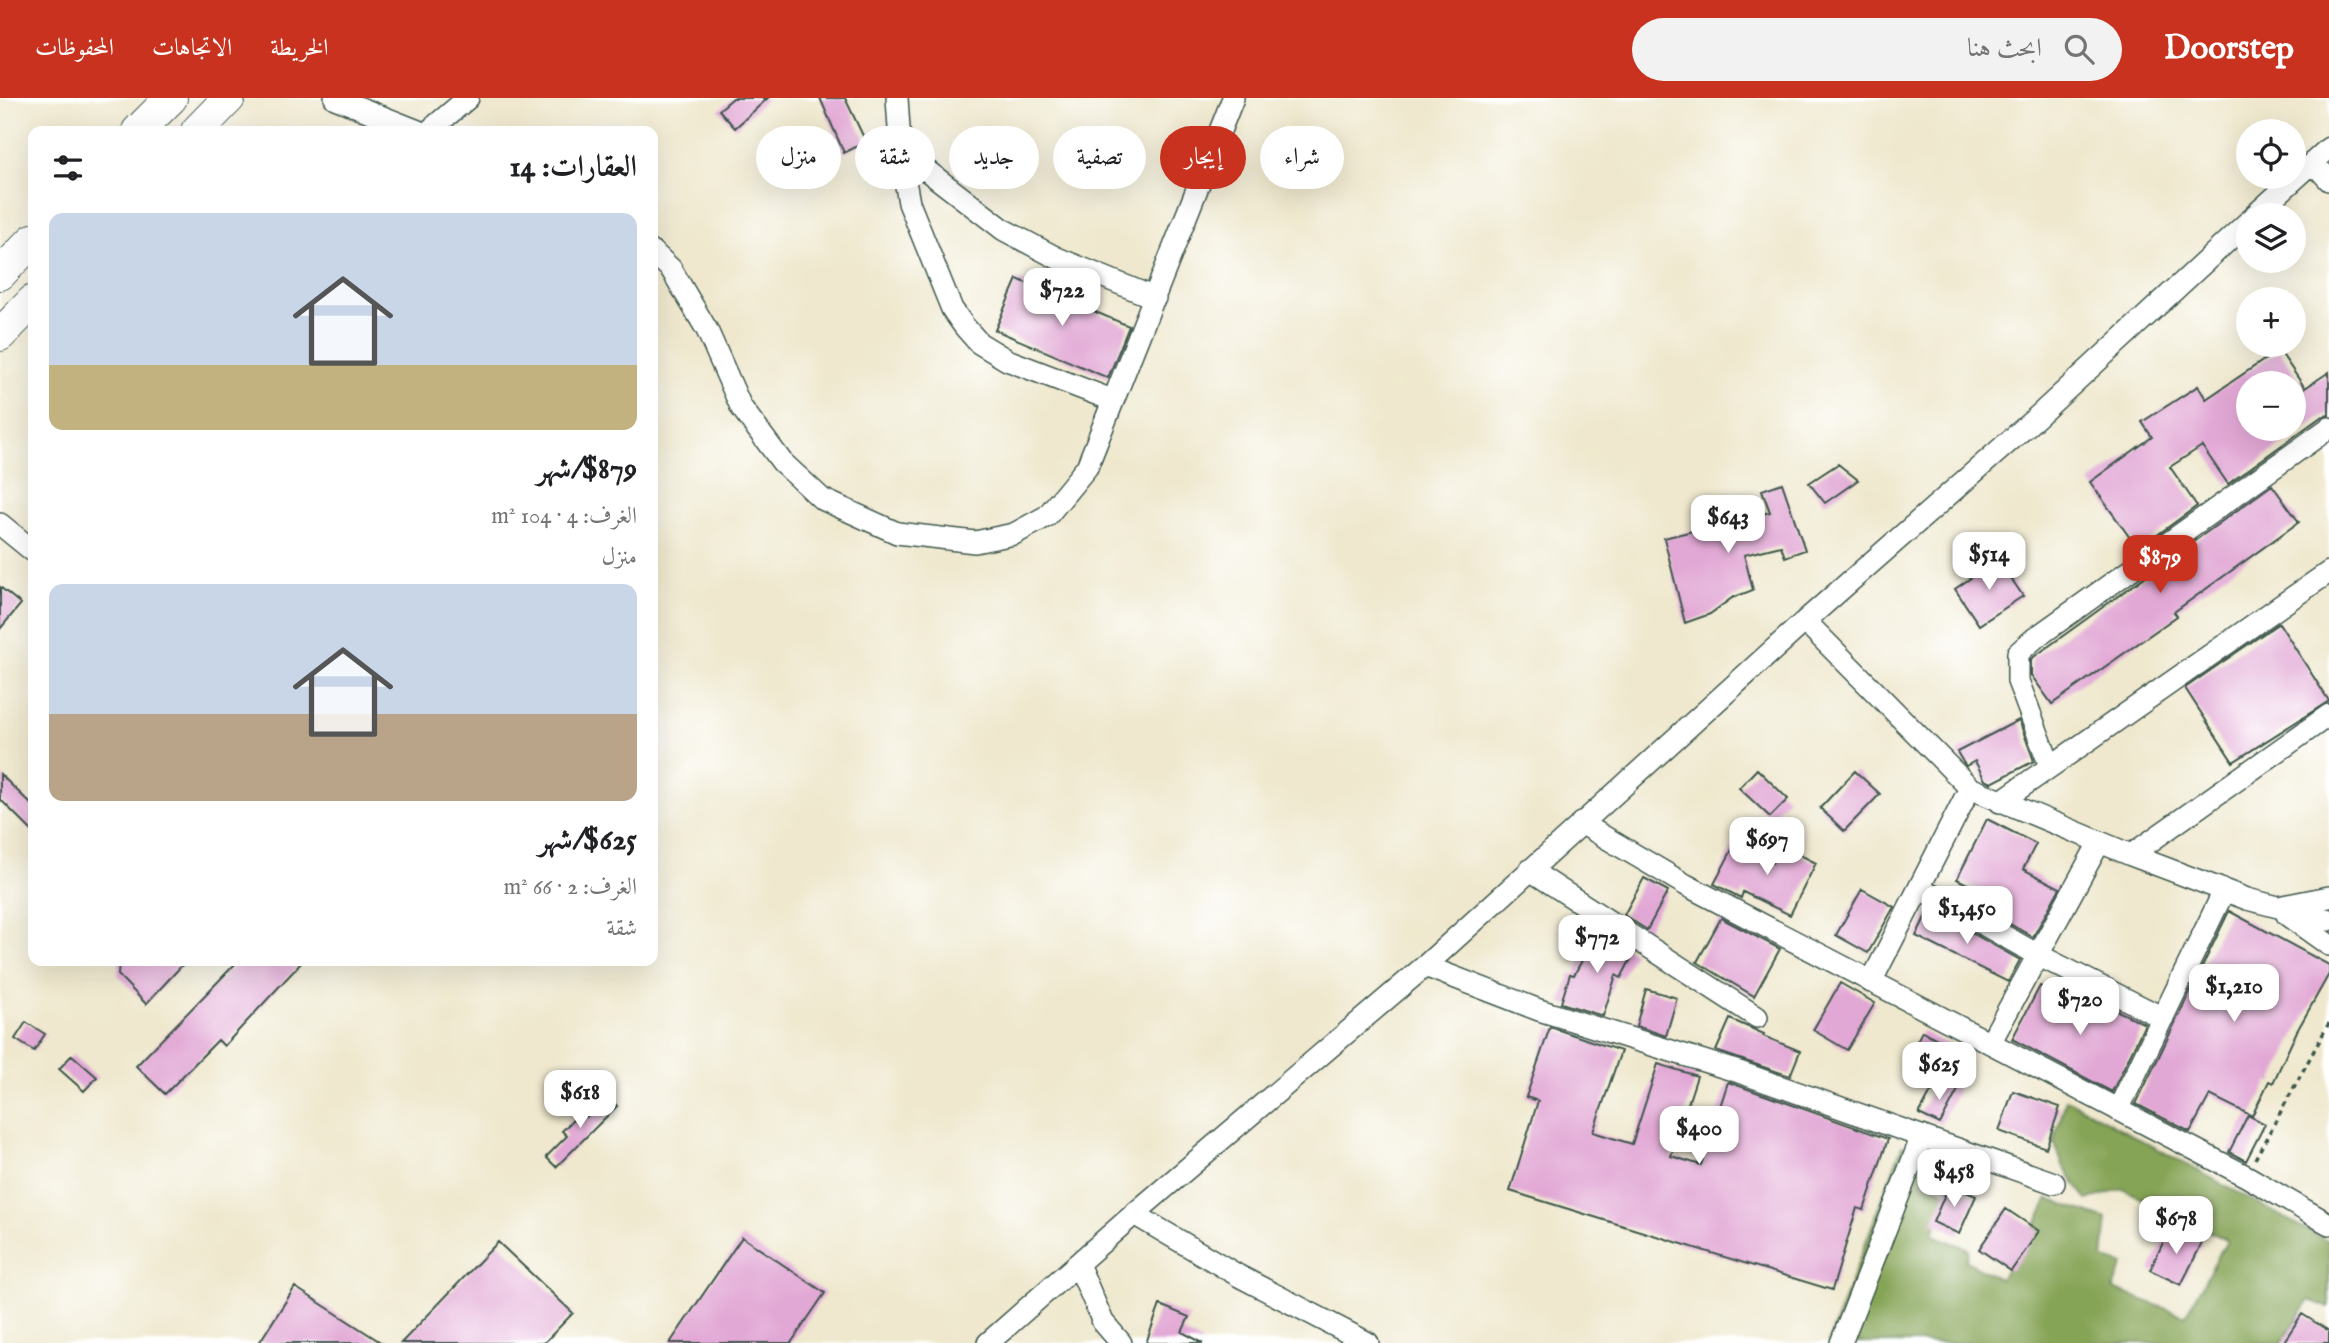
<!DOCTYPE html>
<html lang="ar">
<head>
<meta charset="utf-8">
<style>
	:root { --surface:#fff; --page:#f2f2f2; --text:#202124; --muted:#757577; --accent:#c8321e }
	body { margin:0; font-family:"IM FELL English",Amiri,serif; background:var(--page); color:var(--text); direction:rtl; height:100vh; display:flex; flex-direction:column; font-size:26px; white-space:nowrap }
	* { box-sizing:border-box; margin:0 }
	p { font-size:23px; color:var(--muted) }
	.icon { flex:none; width:38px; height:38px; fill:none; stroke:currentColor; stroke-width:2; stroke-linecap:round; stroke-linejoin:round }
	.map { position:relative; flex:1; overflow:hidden; direction:ltr }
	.panel { position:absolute; left:28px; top:28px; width:630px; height:840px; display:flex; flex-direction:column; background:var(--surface); border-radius:14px; box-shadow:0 7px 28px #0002; direction:rtl }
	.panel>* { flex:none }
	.hud { position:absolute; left:679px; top:28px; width:665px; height:63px; direction:rtl; display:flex; gap:14px }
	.fabs { position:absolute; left:2236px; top:21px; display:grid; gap:14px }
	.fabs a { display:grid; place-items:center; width:70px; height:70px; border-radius:50%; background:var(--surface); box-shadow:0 7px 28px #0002; font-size:35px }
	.price { position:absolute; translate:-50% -60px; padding:0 16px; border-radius:14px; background:#fff; color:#222; font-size:23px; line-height:46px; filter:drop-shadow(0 2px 4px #0008) }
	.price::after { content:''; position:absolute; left:50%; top:42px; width:21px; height:16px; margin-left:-10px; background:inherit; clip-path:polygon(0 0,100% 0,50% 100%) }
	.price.on { background:var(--accent); color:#fff }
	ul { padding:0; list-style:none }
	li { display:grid; align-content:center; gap:14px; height:371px; padding:0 21px }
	li span { display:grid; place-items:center; height:217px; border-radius:14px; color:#555 }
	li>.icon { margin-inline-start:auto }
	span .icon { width:126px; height:126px; fill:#fffc; stroke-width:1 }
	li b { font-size:30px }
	h2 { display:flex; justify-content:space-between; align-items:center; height:84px; padding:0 21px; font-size:30px }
	.tag { padding:0 24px; border-radius:32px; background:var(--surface); box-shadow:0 7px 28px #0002; font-size:24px; line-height:63px }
	.tag.on { background:var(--accent); color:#fff }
	header { display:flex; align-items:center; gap:42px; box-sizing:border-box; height:98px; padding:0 35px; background:var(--accent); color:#fff }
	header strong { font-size:33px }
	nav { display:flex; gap:38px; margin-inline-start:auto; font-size:24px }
	.search { width:490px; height:63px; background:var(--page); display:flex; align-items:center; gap:18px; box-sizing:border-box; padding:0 24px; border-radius:38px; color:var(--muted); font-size:26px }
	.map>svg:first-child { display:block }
</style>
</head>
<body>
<header>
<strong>Doorstep</strong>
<div class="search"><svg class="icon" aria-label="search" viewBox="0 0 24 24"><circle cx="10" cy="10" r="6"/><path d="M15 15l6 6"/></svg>ابحث هنا</div>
<nav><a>الخريطة</a><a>الاتجاهات</a><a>المحفوظات</a></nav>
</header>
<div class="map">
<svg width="2329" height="1245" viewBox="0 0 2329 1245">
	<rect width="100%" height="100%" fill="#fff"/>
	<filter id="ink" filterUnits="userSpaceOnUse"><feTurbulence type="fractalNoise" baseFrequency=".0143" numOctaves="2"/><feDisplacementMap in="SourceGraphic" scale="14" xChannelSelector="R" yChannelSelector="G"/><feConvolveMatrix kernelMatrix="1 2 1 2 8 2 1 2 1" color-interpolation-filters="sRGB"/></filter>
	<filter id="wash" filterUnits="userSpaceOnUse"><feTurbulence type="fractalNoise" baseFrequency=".00686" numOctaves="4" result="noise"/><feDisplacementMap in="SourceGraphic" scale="28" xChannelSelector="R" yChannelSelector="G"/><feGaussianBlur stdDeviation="1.57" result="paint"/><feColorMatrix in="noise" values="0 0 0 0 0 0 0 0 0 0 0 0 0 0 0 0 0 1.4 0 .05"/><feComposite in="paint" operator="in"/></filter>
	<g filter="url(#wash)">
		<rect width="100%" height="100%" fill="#efe8ce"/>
		<path fill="#86a456" stroke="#527045" stroke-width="2" d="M2066 1001 2329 1144V1210L2310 1202 2281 1245H1828L1902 1048 1945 1060 1928 1086 1946 1094 1933 1137 1969 1151 1966 1163 2000 1181 2033 1133 2048 1101 2107 1121 2103 1161 2123 1166 2113 1191 2185 1218 2227 1142 2123 1091 2087 1102 2063 1068 2054 1044Z"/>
		<g id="blocks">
			<path fill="#e2a8d5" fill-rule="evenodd" d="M733 0H768L735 30 719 12Z
				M820 0H845L866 44 844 55Z
				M1017 181 1129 228 1108 280 995 232Z
				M2279 252 2305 290 2329 274V317L2321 319 2228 386 2202 348 2170 369 2197 408 2138 451 2090 384 2152 339 2142 324 2198 288 2206 301ZM2249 285H2294V331H2249Z
				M1838 366 1858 382 1825 405 1809 385Z
				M1782 385 1805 452 1785 459 1781 448 1744 457 1753 492 1732 500 1710 516 1685 525 1664 440 1770 414 1762 392Z
				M2272 387 2299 424 2174 514 2177 518 2052 606 2031 577V561Z
				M1998 461 2023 498 1979 527 1955 491Z
				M0 489 21 506 0 531Z
				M2279 525 2329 603 2233 664 2185 590Z
				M2019 622 2034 663 1992 685 1985 682 1975 663 1966 668 1963 664 1957 654Z
				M1757 671 1788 701 1770 719 1739 690Z
				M1855 673 1880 696 1844 733 1820 710Z
				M0 676 33 708V734L0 701Z
				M1987 721 2036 746 2023 771 2060 790 2033 839 2001 821 2009 807 1957 781Z
				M1735 746 1772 765 1781 747 1816 765 1790 817 1743 794 1741 800 1714 786Z
				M1644 780 1668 793 1647 832 1624 817Z
				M1862 791 1894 809 1868 855 1836 837Z
				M1929 811 2020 862 2008 884 1916 838Z
				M2229 813 2329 867V876L2297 933 2273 985 2269 983 2252 1018 2210 997 2190 1034 2136 1006Z
				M1721 820 1780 851 1754 898 1697 864Z
				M1597 835 1610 842 1611 840 1634 855 1621 880 1616 877 1603 918 1561 905 1570 876 1574 877Z
				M119 863H186L146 906 118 877Z
				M238 863H303L224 948 218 942 165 996 136 968Z
				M1840 885 1875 905 1847 952 1813 932Z
				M2040 888 2093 916 2099 904 2145 926 2112 994 2012 941Z
				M1646 891 1677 900 1666 938 1636 928Z
				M1730 921 1764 936 1763 938 1800 953 1790 978 1716 953Z
				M26 924 45 936 34 953 15 941Z
				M1550 929 1621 953 1593 1034 1632 1046 1658 966 1697 978 1671 1058 1701 1067 1728 984 1888 1041 1864 1112 1857 1110 1832 1192 1510 1093 1538 1003 1526 999Z
				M1922 933 1952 949 1940 970 1911 955Z
				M72 957 97 979 84 993 59 971Z
				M1938 981 1958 992 1940 1026 1919 1016Z
				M2013 993 2060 1009 2046 1050 1999 1033Z
				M607 998 617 1008 556 1069 546 1059 567 1038 562 1033 581 1014 586 1019Z
				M2248 1017 2265 1026 2246 1063 2229 1054Z
				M1949 1087 1976 1098 1959 1136 1933 1124Z
				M2006 1111 2039 1133 2011 1173 1979 1151Z
				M2170 1130 2202 1145 2181 1187 2150 1172Z
				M742 1139 825 1195 791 1245H670Z
				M498 1144 573 1215 544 1245H401Z
				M295 1189 382 1245H259Z
				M1160 1207 1189 1219 1182 1234 1203 1245H1146Z
				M2302 1216 2329 1233V1245H2283Z"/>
		</g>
	</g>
	<g filter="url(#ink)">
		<use href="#blocks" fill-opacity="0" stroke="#3e574b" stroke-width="2"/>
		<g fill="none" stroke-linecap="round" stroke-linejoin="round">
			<defs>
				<path id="minor" d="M335 0 418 33
					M897 0 901 60 909 105 952 211 964 228 979 245 1007 262 1112 302
					M429 33 468 0
					M900 52 1004 132 1057 160 1155 200
					M2313 64 2329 82
					M2255 117 2329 50
					M653 154 671 171 707 232 741 309 782 364 822 401 897 435 975 444 1014 436 1047 418 1087 369 1233 0
					M0 426 33 453
					M1805 523 1970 690 2131 757 2247 801 2329 822
					M2050 668 2018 583V555L2034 541 2329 330
					M2000 704 2329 474
					M1581 725 1686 787 2246 1078 2329 1126
					M2131 757 2329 617
					M1530 772 1757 919
					M1919 790 2038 857 2163 920
					M2283 808 2329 799
					M2287 817 2329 847
					M1425 868 1539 912 1739 974 2054 1085
					M1871 884 1970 690
					M1990 945 2099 745
					M2118 1012 2224 793
					M1134 1116 1239 1178 1368 1245
					M1078 1166 1103 1224 1121 1245
					M988 1245 1134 1116 1425 868 1805 523 2038 318 2249 123
					M1841 1245 1922 1038"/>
				<path id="highway" d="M138 33 171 0
					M197 33 229 0
					M0 176 33 142
					M0 237 33 203"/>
			</defs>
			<use href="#minor" stroke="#3e574b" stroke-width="24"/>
			<use href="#highway" stroke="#3e574b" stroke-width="34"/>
			<path stroke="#3e574b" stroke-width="3.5" stroke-dasharray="5 5" stroke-linecap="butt" d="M2255 1061 2329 925"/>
			<use href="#minor" stroke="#fff" stroke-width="21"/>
			<use href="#highway" stroke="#fff" stroke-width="32"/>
		</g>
	</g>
</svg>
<div class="fabs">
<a><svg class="icon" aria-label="locate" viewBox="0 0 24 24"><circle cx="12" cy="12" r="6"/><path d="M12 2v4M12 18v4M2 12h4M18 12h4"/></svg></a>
<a><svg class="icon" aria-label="layers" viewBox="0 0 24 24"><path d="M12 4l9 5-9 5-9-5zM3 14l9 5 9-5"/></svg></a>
<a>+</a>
<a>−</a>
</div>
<b class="price" style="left:1062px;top:230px">$722</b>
<b class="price" style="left:1728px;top:457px">$643</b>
<b class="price" style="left:1989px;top:494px">$514</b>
<b class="price on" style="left:2160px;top:497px">$879</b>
<b class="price" style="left:1767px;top:779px">$697</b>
<b class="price" style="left:1967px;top:848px">$1,450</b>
<b class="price" style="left:1597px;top:877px">$772</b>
<b class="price" style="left:2234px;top:926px">$1,210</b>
<b class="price" style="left:2080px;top:939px">$720</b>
<b class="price" style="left:1939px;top:1004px">$625</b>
<b class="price" style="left:580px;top:1032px">$618</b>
<b class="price" style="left:1699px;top:1068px">$400</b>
<b class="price" style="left:1954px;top:1111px">$458</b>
<b class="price" style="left:2176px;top:1158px">$678</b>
<div class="hud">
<a class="tag">شراء</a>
<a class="tag on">إيجار</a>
<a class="tag">تصفية</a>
<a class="tag">جديد</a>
<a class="tag">شقة</a>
<a class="tag">منزل</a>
</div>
<section class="panel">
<h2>العقارات: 14<svg class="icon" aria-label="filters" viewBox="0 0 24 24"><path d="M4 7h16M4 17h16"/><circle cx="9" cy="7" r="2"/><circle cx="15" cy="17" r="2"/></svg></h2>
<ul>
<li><span style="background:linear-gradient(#c9d6e8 70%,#c2b280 0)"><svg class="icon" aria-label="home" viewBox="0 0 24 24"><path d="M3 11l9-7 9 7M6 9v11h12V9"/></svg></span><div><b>$879/شهر</b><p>الغرف: 4 · 104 m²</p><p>منزل</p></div></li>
<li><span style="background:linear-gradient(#c9d6e8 60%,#b9a48a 0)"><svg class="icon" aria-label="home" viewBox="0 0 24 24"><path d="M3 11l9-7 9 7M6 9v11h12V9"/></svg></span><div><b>$625/شهر</b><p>الغرف: 2 · 66 m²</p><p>شقة</p></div></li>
</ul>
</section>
</div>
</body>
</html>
